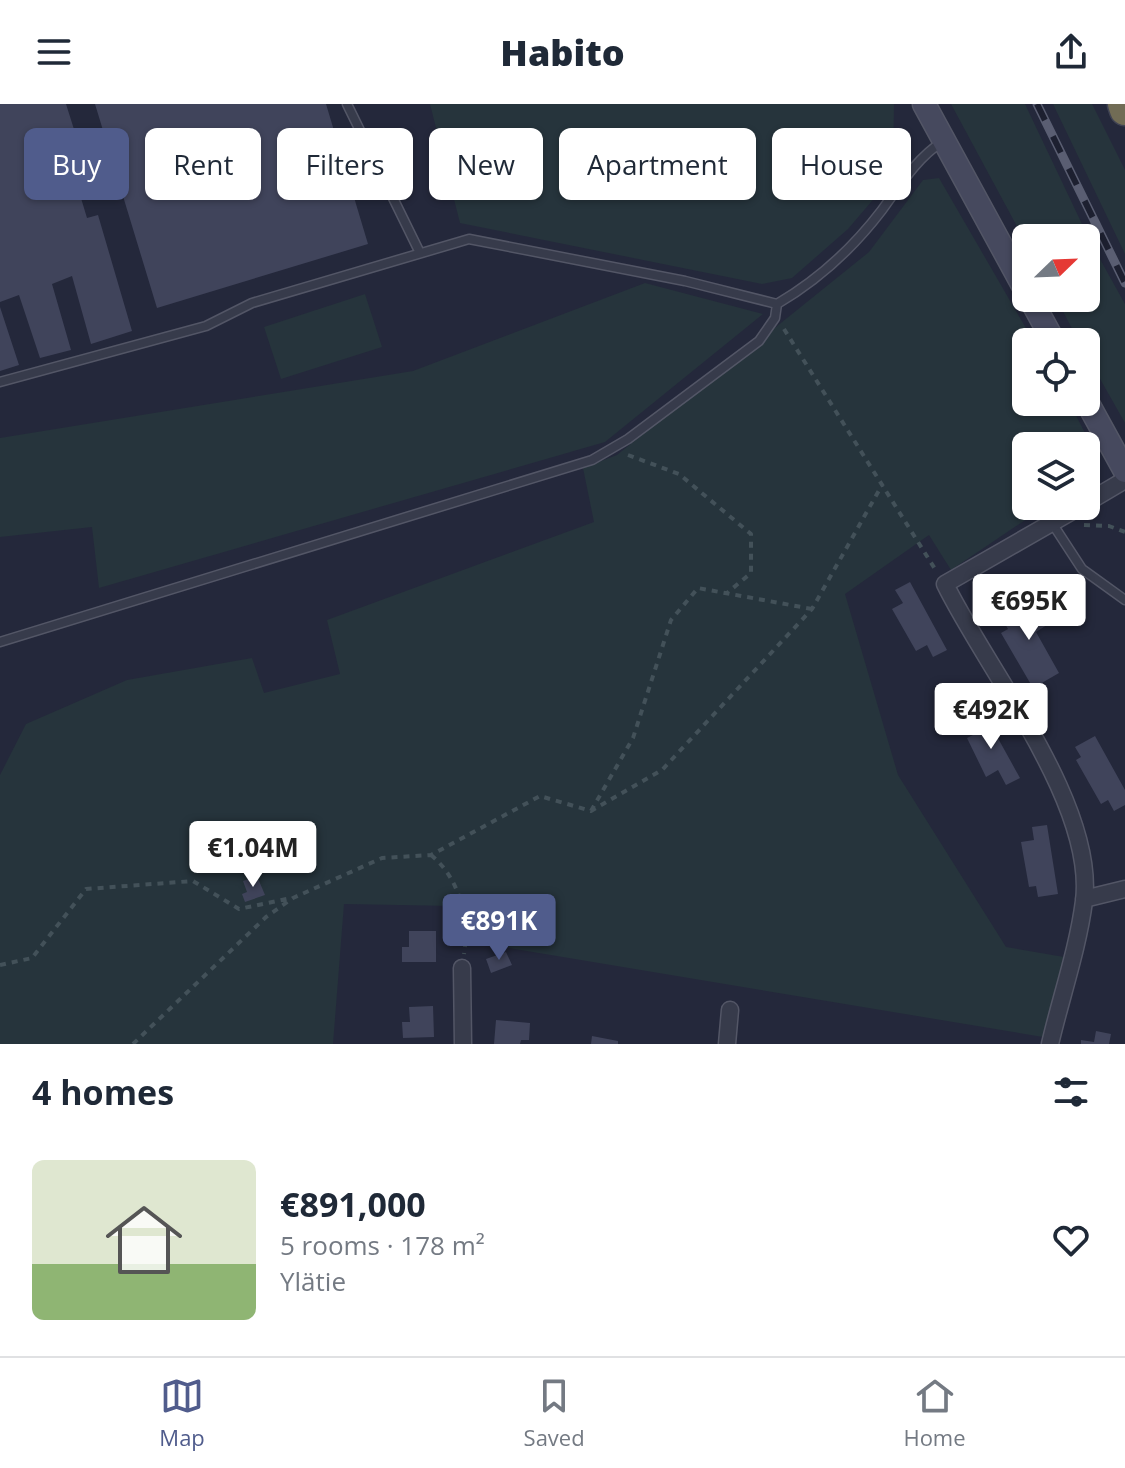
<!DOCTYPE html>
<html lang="en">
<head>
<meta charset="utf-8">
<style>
	:root { --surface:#fff; --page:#f2f2f3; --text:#1f2937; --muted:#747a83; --line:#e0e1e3; --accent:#505c8c }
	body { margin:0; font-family:"Open Sans",sans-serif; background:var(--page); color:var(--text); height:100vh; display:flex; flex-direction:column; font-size:30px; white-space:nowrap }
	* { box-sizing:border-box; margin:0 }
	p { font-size:26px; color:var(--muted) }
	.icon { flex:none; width:44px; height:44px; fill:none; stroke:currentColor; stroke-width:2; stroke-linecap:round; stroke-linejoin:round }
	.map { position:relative; height:940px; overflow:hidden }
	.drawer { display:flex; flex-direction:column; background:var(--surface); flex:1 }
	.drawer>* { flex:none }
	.banner { position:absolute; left:24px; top:24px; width:1078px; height:72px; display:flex; gap:16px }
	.needle { width:52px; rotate:67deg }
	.tools { position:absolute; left:1012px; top:120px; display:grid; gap:16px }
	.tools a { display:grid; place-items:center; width:88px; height:88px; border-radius:12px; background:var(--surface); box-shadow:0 2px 6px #0004; font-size:40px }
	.price { position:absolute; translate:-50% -68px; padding:0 18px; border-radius:8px; background:#fff; color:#222; font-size:26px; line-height:52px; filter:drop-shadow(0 2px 4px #0008) }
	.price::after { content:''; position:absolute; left:50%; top:48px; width:24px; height:18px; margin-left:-12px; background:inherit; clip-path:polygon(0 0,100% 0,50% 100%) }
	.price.current { background:var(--accent); color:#fff }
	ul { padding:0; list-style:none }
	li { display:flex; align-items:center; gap:24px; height:200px; padding:0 32px }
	li span { display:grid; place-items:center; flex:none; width:224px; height:160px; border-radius:12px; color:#555 }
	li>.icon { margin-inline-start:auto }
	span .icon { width:96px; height:96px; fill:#fffc; stroke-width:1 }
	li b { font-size:34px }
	h2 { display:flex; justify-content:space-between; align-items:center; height:96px; padding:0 32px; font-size:34px }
	.chip { padding:0 28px; border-radius:12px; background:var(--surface); box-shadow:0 2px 6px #0004; font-size:28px; line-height:72px }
	.chip.current { background:var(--accent); color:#fff }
	header { display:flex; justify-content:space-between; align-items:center; height:104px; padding:0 32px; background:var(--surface); font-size:36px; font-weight:800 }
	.tab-bar { display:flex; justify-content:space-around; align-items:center; height:112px; border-top:2px solid var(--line); background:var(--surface); font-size:22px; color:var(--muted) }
	.tab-bar a { display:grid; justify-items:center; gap:4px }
	.tab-bar .current { color:var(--accent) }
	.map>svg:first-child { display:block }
</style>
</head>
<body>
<header><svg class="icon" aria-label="menu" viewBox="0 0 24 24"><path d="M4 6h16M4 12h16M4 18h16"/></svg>Habito<svg class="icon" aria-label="share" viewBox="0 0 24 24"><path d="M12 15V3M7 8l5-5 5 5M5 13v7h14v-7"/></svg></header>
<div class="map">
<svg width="1125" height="940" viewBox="0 0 1125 940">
	<rect width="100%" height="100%" fill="#24283b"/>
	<path fill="#26343c" d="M430 0H894L893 60 877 91 848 125 792 174 762 180 460 119Z
		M951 0H1025L1091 139 1125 200V319L1086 250V238H1079L1056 194H1086V134H1026V139Z
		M1053 0H1092L1125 66V150Z
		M939 74 1034 238H1026V298H1069L1099 356 1086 375V342H1026V402H1046L951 466 929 431 845 490 898 671 1006 843 1064 853 1043 933 509 844 453 802 344 800 333 940H0V671L26 620 127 576 252 554 264 589 340 570 327 516 594 418 583 364 617 351 869 148 923 76Z
		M645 179 763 210 605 338 99 484 92 423 0 433V334L413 267Z
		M365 190 382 243 281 275 264 223Z"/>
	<path fill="#40445b" d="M0 0H66L84 57 71 61 87 114 98 111 132 227 91 240 72 172 52 180 71 246 40 254 19 191 0 198Z
		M95 0H326L368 140 157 204Z
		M0 203 19 261 0 267Z
		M910 478 947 546 933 553 927 541 916 547 892 505 903 499 895 486Z
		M1035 494 1050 519 1036 528 1059 569 1033 584 1001 529 1008 525 1001 513Z
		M984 609 1020 674 1006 681 998 666 986 673 967 634 977 629 970 616Z
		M1095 632 1125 686V701L1114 707 1108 696 1101 700 1076 656 1081 653 1075 643Z
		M1047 721 1058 790 1038 793 1036 782 1029 783 1021 738 1034 736 1032 723Z
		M257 772 265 791 245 798 242 790 247 788 243 777Z
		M409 827H436V858H402V843H409Z
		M506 848 512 861 491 869 486 855Z
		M433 902 434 933 403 934 402 918H410L409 903Z
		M496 916 530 919 529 936H521L520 940H494Z
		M1096 927 1111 930 1109 940H1081V936L1094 938Z
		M592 932 618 937V940H591Z"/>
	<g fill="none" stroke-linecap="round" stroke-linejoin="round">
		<defs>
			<path id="lane" d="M347 0 420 149
				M0 278 206 222 252 199 469 135 685 177 777 200
				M1052 419 1082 465 1125 496
				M0 538 592 356 628 335 759 237 775 214 777 200C818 176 853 144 882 106 901 80 916 55 943 37"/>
			<path id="street" d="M1086 399 1125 376
				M1084 795 1125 785
				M462 864 463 940
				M727 940 730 906
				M1050 940C1061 893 1078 844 1084 797 1096 700 987 566 945 480L1081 402"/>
			<path id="secondary" d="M924 0 1026 187
				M1030 194 1054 238
				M1086 296 1125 367"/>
			<path id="highway" d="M1123 0 1125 6"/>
		</defs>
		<use href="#lane" stroke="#535666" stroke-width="11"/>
		<use href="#street" stroke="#535666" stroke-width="19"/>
		<use href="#secondary" stroke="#535666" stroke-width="25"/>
		<use href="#highway" stroke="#404353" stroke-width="33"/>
		<path stroke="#435159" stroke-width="4" stroke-dasharray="6 6" stroke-linecap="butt" d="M784 225 935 465
			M1086 263 1094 277
			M628 351 679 370 751 430V469L727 489
			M1084 421 1109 422 1125 428
			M591 707 633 634 671 516 698 484 812 505
			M431 751C459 774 470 814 464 850
			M0 861 32 854 86 785 193 777 239 805 291 794
			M133 940 266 813 293 794 382 754 431 751 540 692 591 707 662 666 812 505 882 381"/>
		<use href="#lane" stroke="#373b4b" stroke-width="8"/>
		<use href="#street" stroke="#373b4b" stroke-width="16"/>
		<use href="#secondary" stroke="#46495e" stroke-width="22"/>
		<use href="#highway" stroke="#716c55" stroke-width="30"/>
		<defs>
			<path id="rail" d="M1037 0 1125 179"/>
		</defs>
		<use href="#rail" stroke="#5a5e72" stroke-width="9"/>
		<use href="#rail" stroke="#1d2030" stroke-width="6" stroke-dasharray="18" stroke-linecap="butt"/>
	</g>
</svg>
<div class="tools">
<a><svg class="needle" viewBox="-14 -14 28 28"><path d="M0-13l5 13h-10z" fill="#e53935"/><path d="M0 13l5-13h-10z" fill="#747a83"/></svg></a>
<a><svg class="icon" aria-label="locate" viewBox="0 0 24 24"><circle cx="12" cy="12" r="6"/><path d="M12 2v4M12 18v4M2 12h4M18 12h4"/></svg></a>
<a><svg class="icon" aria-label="layers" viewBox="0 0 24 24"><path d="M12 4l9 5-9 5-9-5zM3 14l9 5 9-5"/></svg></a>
</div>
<b class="price" style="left:1029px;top:538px">€695K</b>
<b class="price" style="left:991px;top:647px">€492K</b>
<b class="price" style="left:253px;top:785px">€1.04M</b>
<b class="price current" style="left:499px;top:858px">€891K</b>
<div class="banner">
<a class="chip current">Buy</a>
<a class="chip">Rent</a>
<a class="chip">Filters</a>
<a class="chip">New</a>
<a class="chip">Apartment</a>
<a class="chip">House</a>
</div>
</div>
<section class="drawer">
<h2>4 homes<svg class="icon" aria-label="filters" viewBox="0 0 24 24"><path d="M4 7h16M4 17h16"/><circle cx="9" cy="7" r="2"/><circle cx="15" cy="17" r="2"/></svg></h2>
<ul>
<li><span style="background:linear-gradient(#dfe7d0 65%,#8fb573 0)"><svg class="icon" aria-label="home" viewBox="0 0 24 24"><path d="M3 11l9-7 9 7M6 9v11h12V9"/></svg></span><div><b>€891,000</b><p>5 rooms · 178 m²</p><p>Ylätie</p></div><svg class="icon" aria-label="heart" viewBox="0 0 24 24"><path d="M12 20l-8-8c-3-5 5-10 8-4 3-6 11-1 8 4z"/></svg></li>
</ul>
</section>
<nav class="tab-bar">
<a class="current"><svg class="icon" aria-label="map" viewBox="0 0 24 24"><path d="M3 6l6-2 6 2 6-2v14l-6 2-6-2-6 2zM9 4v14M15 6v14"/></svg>Map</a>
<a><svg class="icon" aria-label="saved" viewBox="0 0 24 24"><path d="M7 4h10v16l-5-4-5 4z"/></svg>Saved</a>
<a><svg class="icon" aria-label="home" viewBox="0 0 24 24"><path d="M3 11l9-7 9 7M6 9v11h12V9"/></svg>Home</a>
</nav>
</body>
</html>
